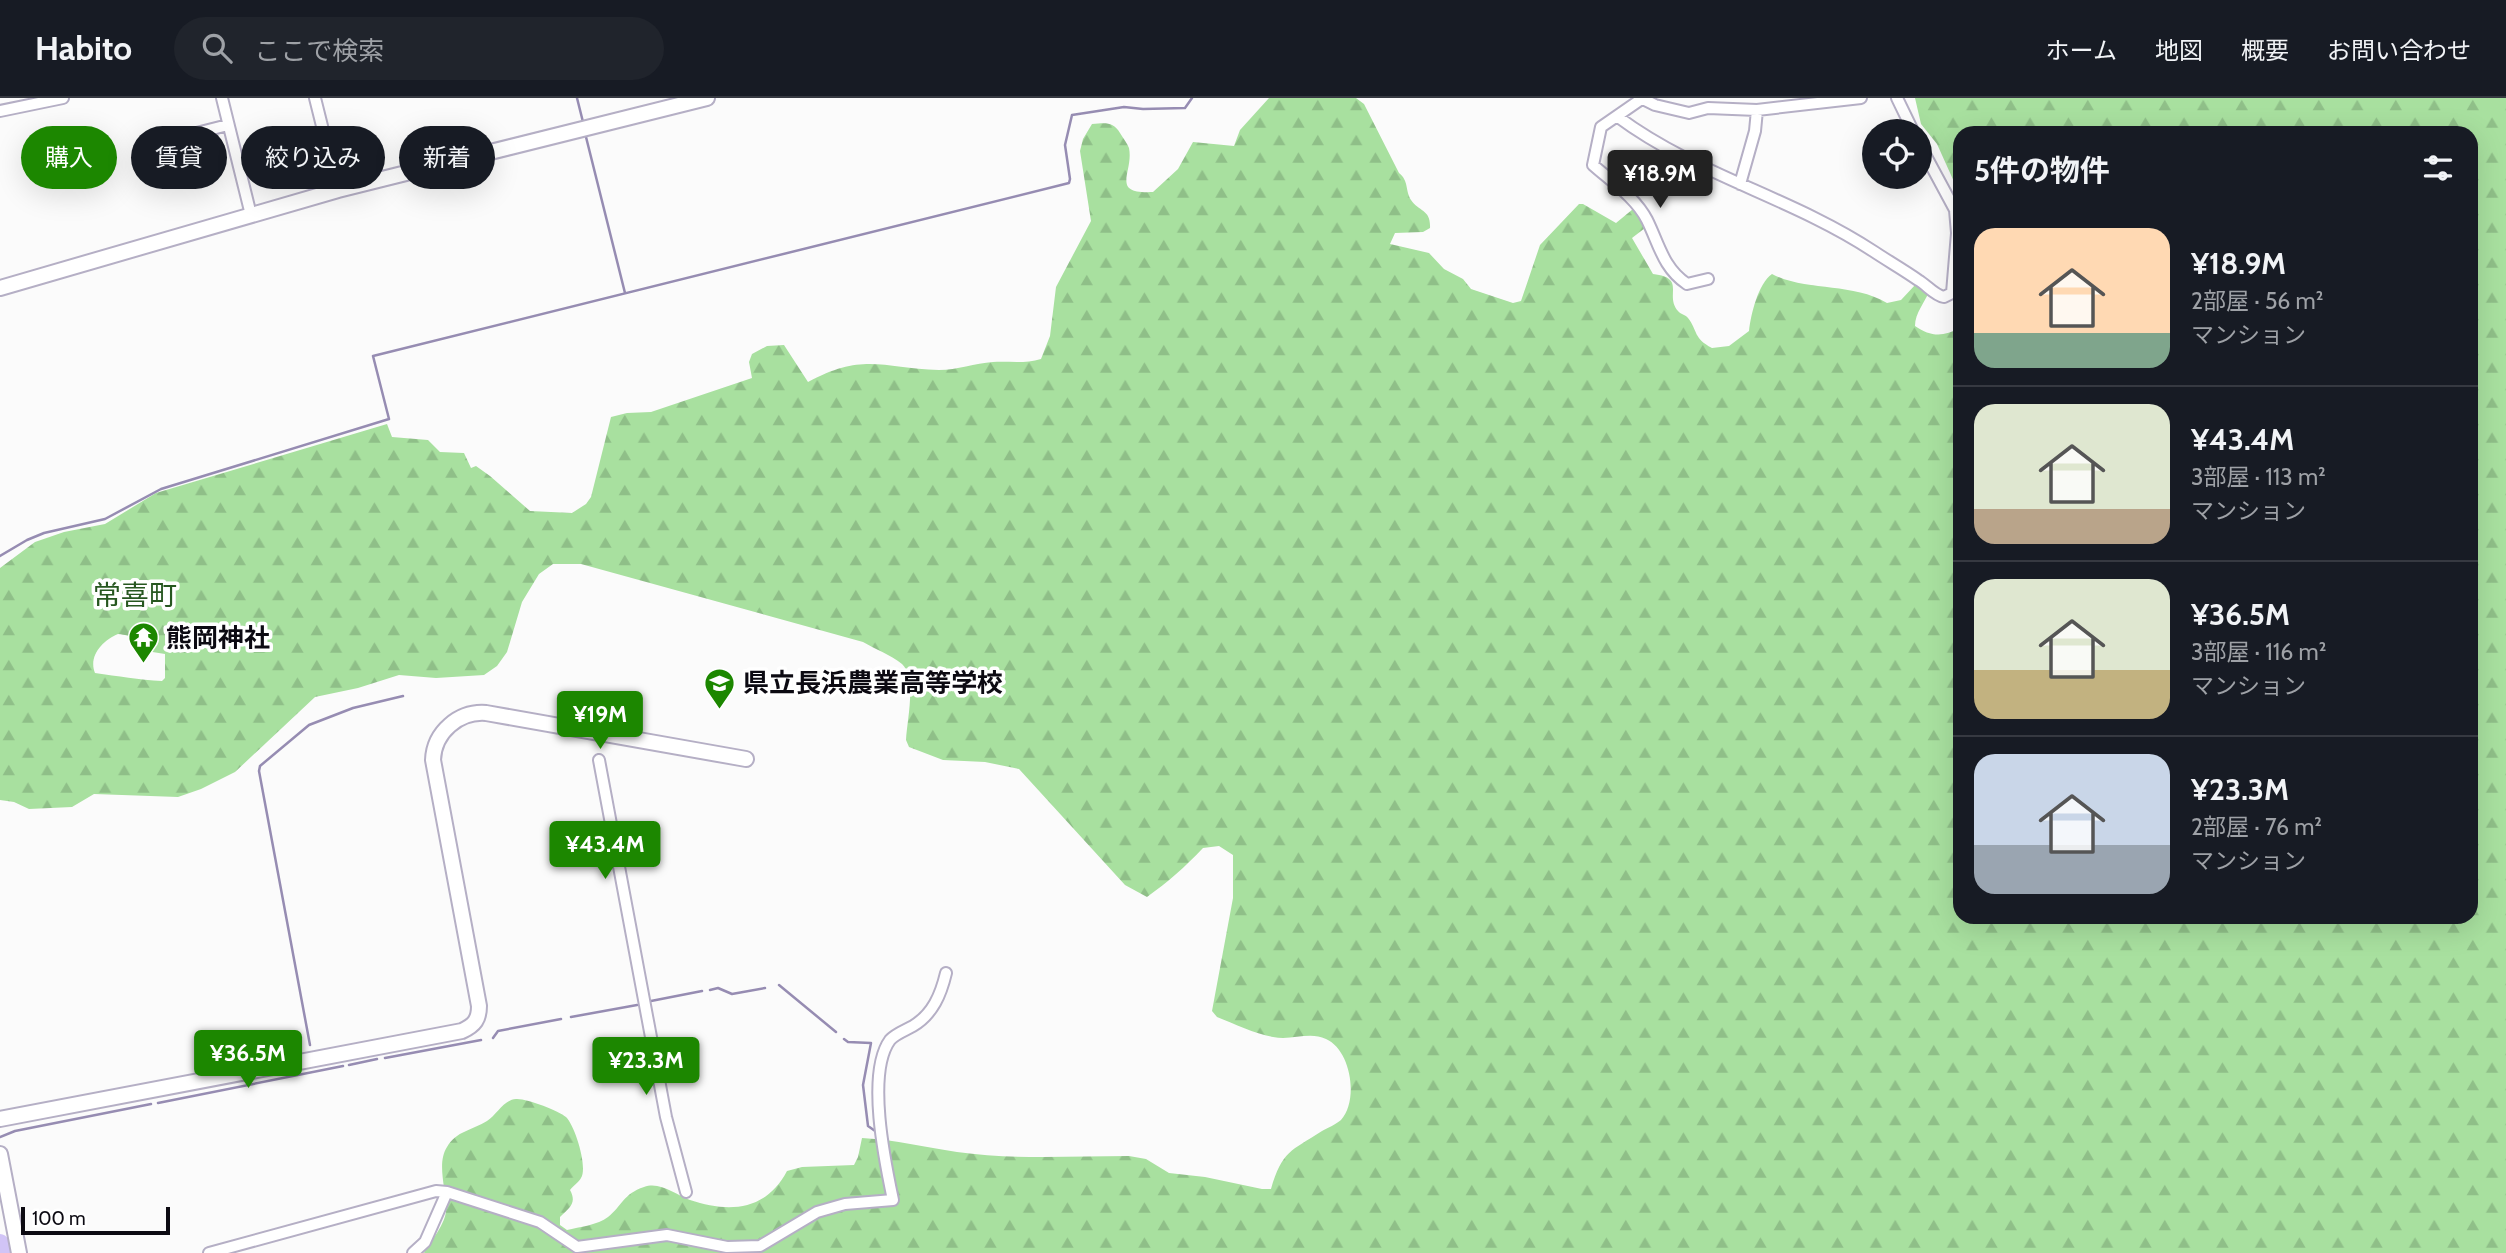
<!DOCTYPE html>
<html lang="ja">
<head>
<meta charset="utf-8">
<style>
	:root { --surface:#171b24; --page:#20242c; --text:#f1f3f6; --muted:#9ea1a6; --line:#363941; --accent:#1c8700 }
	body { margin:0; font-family:Cabin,"Noto Sans JP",sans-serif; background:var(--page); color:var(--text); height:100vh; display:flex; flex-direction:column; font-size:26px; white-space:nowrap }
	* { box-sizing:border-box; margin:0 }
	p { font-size:23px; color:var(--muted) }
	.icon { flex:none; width:38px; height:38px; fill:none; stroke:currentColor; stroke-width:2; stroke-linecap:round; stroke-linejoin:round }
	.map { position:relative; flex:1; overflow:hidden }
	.sheet { position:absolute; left:1953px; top:28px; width:525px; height:798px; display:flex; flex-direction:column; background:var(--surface); border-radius:21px; box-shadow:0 7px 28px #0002 }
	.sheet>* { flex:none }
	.guide { position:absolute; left:21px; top:28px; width:665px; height:63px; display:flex; gap:14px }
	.fabs { position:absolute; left:1862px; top:21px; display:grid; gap:14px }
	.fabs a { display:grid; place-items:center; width:70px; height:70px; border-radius:50%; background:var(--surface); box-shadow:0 7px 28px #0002; font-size:35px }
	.scale { position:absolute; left:21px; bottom:18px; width:149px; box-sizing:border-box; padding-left:7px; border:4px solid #0c0a12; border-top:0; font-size:19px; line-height:24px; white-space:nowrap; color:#0c0a12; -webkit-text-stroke:5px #fff; paint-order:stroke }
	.price { position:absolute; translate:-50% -60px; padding:0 16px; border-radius:7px; background:var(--accent); color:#fff; font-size:23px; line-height:46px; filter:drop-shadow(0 2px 4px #0008) }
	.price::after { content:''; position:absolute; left:50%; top:42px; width:21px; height:16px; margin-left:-10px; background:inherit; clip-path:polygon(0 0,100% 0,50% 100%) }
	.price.active { background:#222; color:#fff }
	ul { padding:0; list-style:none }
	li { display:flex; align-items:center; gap:21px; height:175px; padding:0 21px }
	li+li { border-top:2px solid var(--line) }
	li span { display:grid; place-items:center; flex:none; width:196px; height:140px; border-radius:21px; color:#555 }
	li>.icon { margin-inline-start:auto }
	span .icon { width:84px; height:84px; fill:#fffc; stroke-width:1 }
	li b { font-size:30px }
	h2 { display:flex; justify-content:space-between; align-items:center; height:84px; padding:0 21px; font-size:30px }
	.tag { padding:0 24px; border-radius:32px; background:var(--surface); box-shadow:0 7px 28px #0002; font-size:24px; line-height:63px }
	.tag.active { background:var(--accent); color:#fff }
	header { display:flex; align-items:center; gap:42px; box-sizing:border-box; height:98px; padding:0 35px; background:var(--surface); border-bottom:2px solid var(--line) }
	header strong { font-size:33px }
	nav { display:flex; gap:38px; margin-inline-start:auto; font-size:24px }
	.search { width:490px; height:63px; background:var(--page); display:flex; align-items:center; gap:18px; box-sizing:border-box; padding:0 24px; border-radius:38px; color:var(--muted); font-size:26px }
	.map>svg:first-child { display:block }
</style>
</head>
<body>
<header>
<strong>Habito</strong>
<div class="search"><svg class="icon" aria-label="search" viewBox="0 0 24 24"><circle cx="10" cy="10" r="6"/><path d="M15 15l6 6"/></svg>ここで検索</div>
<nav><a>ホーム</a><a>地図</a><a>概要</a><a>お問い合わせ</a></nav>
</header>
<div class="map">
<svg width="2506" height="1155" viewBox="0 0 2506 1155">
	<defs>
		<pattern id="forest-firs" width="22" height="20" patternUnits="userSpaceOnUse" patternTransform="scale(1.75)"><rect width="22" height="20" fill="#a8e09f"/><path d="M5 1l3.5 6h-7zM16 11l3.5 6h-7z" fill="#8fbf88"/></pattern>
	</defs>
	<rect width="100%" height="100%" fill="#fbfbfb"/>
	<path fill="url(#forest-firs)" fill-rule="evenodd" d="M1269 0H1356L1364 6 1399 75C1409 83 1405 92 1411 102 1419 114 1431 111 1430 130L1423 134 1395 135 1390 146 1429 155 1444 171 1463 181 1471 191 1513 205 1521 203 1540 147 1579 106H1583L1616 125 1633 111 1645 130 1632 140 1653 176C1687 180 1664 197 1678 213 1680 216 1686 217 1688 220 1698 233 1693 240 1712 250L1729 248 1749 233C1751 216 1758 186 1772 176 1806 194 1851 184 1887 205L1901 202 1916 186 1930 192C1925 204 1915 215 1915 228 1931 239 1943 239 1960 230V819H2471V35H1960V97L1937 46 1921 26 1915 0H2506V1155H424C431 1143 446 1125 446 1112 447 1093 436 1066 447 1049 456 1033 473 1032 487 1023 497 1017 503 1002 516 1001 526 1000 559 1013 566 1019 575 1028 588 1069 581 1080 579 1084 573 1088 570 1092 577 1105 570 1109 560 1119V1127L567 1132C579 1129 598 1127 608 1119 622 1108 623 1096 644 1089 660 1083 676 1097 690 1102 729 1115 766 1113 787 1073L802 1069 854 1067 858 1059 862 1040C897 1042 924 1049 957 1054 1013 1062 1073 1058 1129 1058L1146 1061 1169 1075 1205 1079 1262 1091H1271C1282 1053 1291 1053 1322 1033 1328 1030 1336 1026 1341 1022 1359 1002 1351 952 1326 941 1309 933 1292 943 1273 939 1255 936 1235 926 1217 919L1212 913 1233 800V757L1219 748 1203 750C1185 769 1168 784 1147 799L1125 787 1019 671 985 664 943 662 909 649 906 642C907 622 917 580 902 566 891 557 875 551 863 544L581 466H553L539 476 522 504 507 554 497 568 484 577 436 580 399 577 358 590 315 599 235 674 201 691 178 699 94 696 72 709 29 711 14 704 0 702V470L35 444 64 434 105 426 156 395 387 326 392 339 428 342 440 354 464 355 471 370 476 368 490 378 530 413 572 415 586 406 591 399 611 319 627 315 651 314 752 280 749 264 752 256 767 248 784 247 808 284C863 254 883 270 939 272 957 272 975 265 993 264 1009 263 1025 266 1041 261L1050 238 1056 189 1091 123 1080 53 1083 41 1092 26C1105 25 1113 23 1120 35 1123 40 1127 45 1129 50 1134 75 1109 96 1153 94L1178 71 1193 44 1234 48 1240 32ZM118 536C132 538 137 539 140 552L165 556V580L162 583C139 582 118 578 95 575 88 558 103 542 118 536Z"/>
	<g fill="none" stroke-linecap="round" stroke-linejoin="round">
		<path stroke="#968cb2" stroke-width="2.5" d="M577 0 583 24
			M586 39 625 195
			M0 458 27 442 44 435 105 421 161 391 389 321 373 258 1069 85 1070 81 1065 47 1072 17 1124 9 1143 11 1185 10 1192 0
			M779 887 836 934
			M710 892 718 890 732 896 765 890
			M651 903 702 893
			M571 919 637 907
			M493 940 498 933 561 921
			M844 941 848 944 871 945 863 987 868 1028 878 1035
			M310 947 259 673 260 668 309 627 353 610 403 598
			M385 960 481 942
			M349 967 377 961
			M158 1005 343 968
			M0 1039 15 1033 151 1006"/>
		<path stroke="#d1c4f6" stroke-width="18" d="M0 1145 2 1155"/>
		<defs>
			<path id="street" d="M222 0 251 117
				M315 0 338 92
				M1643 0 1601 29 1593 67C1611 83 1636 100 1647 122 1659 146 1663 170 1687 186L1708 181
				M1897 0 1913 33
				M1643 1 1655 7 1689 15 1708 10 1757 12 1861 0
				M0 13 63 0
				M1618 19C1696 77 1793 100 1873 153 1888 163 1904 172 1918 182 1927 187 1934 197 1944 199L1952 195 1957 135 1955 112 1920 47
				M145 48 228 27
				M1740 86 1755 33 1757 12
				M599 662 666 1019 686 1094
				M209 1155 436 1093 447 1094 540 1124 577 1149 667 1137 727 1149 760 1148 817 1114 845 1106 893 1102C885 1064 866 975 890 942 895 936 906 932 913 928 933 916 941 896 946 875
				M413 1155 425 1144 447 1094"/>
			<path id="secondary" d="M0 190 338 92 707 0
				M0 1021 462 933C475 927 479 921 479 908L433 662C434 634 459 613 486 615L746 661
				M0 1056 19 1155"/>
		</defs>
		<use href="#street" stroke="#b5afc5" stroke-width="14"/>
		<use href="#secondary" stroke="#b5afc5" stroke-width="18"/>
		<use href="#street" stroke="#fff" stroke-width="10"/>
		<use href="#secondary" stroke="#fff" stroke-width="14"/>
	</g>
	<defs>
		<symbol id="temple-pin" viewBox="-11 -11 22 30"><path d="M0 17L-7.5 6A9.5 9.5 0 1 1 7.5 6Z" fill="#1c8700" stroke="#fff"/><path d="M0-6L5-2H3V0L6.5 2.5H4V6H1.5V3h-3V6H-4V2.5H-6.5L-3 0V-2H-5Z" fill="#fff"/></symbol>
		<symbol id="school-pin" viewBox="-11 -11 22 30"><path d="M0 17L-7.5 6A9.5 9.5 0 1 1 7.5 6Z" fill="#1c8700" stroke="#fff"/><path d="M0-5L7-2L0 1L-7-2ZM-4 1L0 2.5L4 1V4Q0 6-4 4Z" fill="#fff"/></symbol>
	</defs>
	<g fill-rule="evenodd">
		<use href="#temple-pin" x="126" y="522" width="35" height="47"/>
		<use href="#school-pin" x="702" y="568" width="35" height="47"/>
	</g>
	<g text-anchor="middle" stroke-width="7" stroke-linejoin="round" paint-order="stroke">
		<g font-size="26" font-weight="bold" fill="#0c0a12" stroke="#fff" text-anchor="start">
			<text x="166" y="549">熊岡神社</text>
			<text x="743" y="594">県立長浜農業高等学校</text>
		</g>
		<g font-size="28" fill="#275720" stroke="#fff">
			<text x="135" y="507">常喜町</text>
		</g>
	</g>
</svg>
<div class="fabs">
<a><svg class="icon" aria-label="locate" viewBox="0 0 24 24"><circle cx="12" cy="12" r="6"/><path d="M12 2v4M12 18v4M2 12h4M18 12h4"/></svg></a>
</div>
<div class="scale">100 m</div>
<b class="price active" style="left:1660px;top:112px">¥18.9M</b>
<b class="price" style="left:600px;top:653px">¥19M</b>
<b class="price" style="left:605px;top:783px">¥43.4M</b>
<b class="price" style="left:248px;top:992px">¥36.5M</b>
<b class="price" style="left:646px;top:999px">¥23.3M</b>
<div class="guide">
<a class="tag active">購入</a>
<a class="tag">賃貸</a>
<a class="tag">絞り込み</a>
<a class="tag">新着</a>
</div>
<section class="sheet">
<h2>5件の物件<svg class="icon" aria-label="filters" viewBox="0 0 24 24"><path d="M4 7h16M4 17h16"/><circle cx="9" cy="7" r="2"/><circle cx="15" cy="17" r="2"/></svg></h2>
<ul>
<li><span style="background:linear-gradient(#ffd9b3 75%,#7fa58c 0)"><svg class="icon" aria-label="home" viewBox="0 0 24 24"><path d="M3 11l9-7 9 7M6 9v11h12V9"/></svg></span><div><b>¥18.9M</b><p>2部屋 · 56 m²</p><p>マンション</p></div></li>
<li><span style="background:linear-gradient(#dfe7d0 75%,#b9a48a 0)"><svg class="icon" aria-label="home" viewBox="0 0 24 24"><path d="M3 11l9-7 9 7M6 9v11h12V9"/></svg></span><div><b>¥43.4M</b><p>3部屋 · 113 m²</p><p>マンション</p></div></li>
<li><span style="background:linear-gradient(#dfe7d0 65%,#c2b280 0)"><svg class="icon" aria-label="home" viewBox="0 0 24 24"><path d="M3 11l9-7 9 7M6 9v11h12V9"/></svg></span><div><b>¥36.5M</b><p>3部屋 · 116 m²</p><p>マンション</p></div></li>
<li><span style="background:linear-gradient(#c9d6e8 65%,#9aa5b1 0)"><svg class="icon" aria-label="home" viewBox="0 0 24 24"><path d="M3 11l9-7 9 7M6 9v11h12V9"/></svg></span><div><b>¥23.3M</b><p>2部屋 · 76 m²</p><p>マンション</p></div></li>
</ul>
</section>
</div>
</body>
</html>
